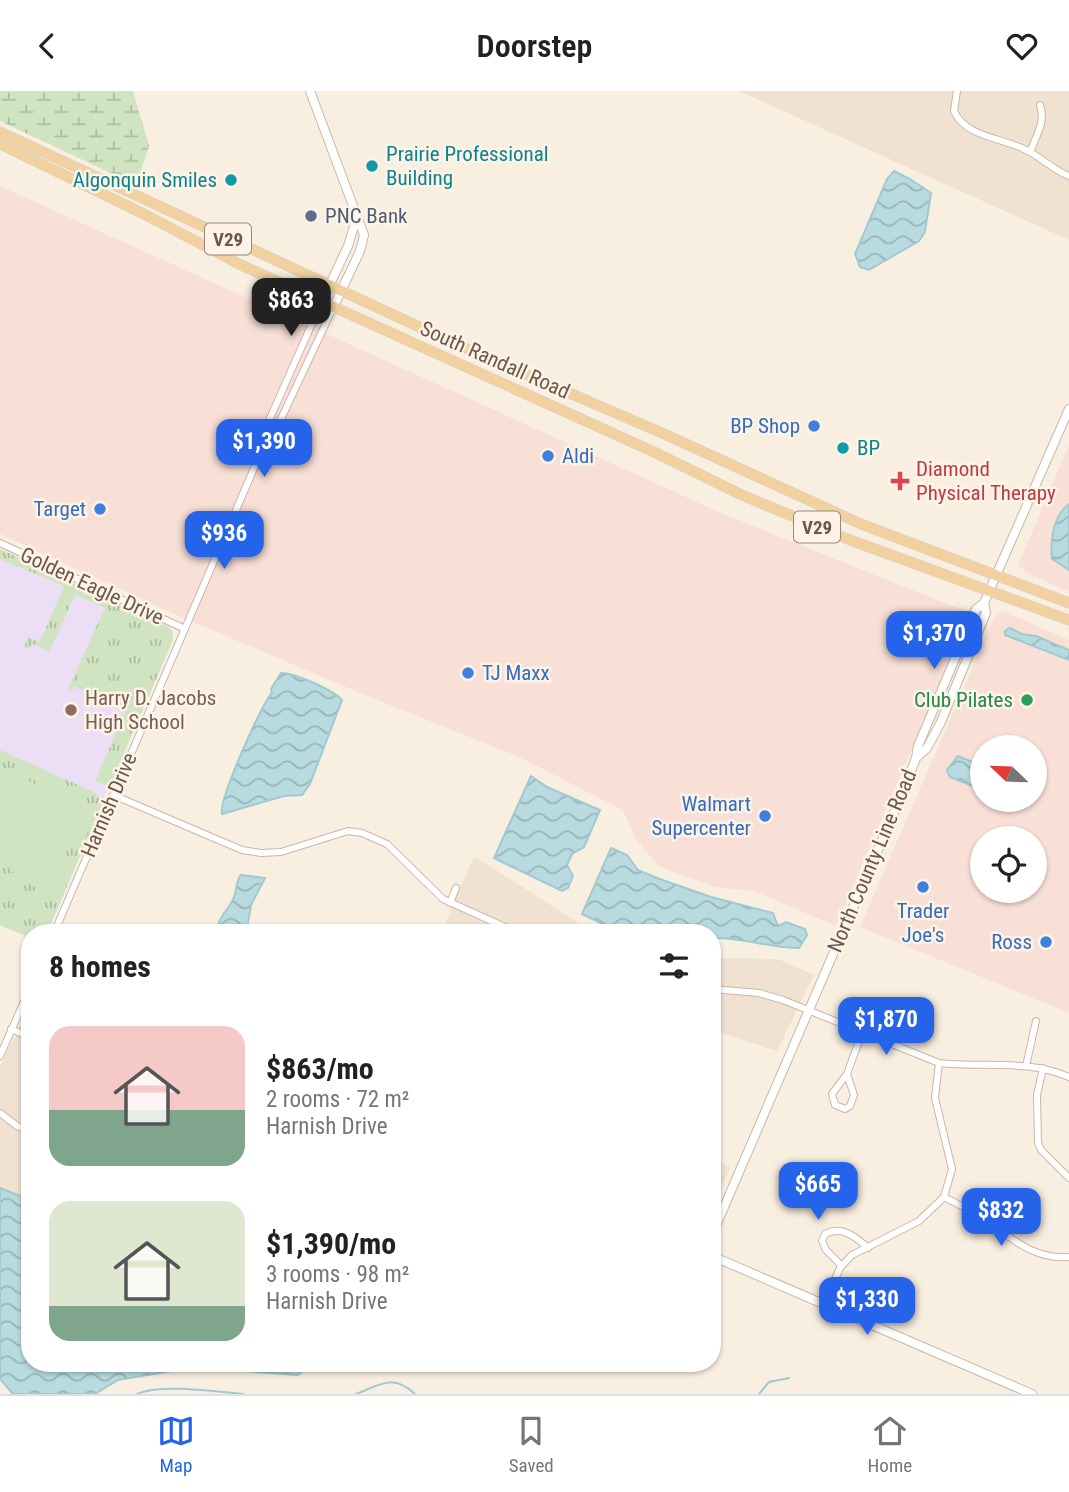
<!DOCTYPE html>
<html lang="en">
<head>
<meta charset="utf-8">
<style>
	:root { --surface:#fff; --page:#f6f6f6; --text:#222; --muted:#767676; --line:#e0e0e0; --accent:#2563eb }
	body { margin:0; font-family:"Roboto Condensed",sans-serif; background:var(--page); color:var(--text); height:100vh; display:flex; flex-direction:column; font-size:26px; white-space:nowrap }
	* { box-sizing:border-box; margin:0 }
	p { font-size:23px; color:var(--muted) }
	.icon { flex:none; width:38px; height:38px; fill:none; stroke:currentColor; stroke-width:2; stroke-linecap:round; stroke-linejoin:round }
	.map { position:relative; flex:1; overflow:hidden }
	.sheet { position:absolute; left:21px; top:833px; width:700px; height:448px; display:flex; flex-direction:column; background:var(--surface); border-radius:28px; box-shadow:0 2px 5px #0004 }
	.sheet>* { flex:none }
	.needle { width:46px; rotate:293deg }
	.buttons { position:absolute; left:970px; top:644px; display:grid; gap:14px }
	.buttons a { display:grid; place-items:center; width:77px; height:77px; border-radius:50%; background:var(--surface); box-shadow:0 2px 5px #0004; font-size:35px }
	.price { position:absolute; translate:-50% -60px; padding:0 16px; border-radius:14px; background:var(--accent); color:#fff; font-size:23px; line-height:46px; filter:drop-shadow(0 2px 4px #0008) }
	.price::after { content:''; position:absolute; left:50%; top:42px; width:21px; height:16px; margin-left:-10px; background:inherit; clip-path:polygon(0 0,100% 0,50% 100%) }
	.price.current { background:#222; color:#fff }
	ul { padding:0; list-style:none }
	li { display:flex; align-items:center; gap:21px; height:175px; padding:0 28px }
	li span { display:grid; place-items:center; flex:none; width:196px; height:140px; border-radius:21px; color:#555 }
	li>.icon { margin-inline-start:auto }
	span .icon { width:84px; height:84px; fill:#fffc; stroke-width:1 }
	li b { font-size:30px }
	h2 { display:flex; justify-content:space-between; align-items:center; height:84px; padding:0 28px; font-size:30px }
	header { display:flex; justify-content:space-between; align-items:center; height:91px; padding:0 28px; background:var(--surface); font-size:32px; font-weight:600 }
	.tab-bar { display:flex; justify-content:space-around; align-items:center; height:98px; border-top:2px solid var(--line); background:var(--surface); font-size:19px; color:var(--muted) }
	.tab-bar a { display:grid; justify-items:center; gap:4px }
	.tab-bar .current { color:var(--accent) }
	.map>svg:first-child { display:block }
</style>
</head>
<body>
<header><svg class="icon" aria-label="back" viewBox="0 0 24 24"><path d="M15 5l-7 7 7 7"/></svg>Doorstep<svg class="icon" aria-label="heart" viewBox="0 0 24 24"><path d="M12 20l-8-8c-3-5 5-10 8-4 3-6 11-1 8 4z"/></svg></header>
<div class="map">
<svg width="1069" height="1303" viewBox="0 0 1069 1303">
	<defs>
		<pattern id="grass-tufts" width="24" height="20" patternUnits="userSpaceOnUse" patternTransform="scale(1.75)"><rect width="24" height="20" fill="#d0e4c2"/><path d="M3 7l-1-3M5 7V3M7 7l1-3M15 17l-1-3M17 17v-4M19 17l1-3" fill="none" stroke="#adbca0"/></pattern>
		<pattern id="wetland-marsh" width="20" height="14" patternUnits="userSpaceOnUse" patternTransform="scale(1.75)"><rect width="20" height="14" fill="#d0e4c2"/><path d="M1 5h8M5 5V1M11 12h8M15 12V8" fill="none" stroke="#adbca0"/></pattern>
		<pattern id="water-waves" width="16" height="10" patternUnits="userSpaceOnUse" patternTransform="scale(1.75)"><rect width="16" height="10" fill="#b8dbe0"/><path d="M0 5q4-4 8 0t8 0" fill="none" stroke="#9ab4b8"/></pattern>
	</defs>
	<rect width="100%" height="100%" fill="#f9efe1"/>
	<path fill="#f0e1d1" d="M739 0H1069V149Z
		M474 765 594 842H441Z
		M712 867 778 868 814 884 777 960 712 939Z
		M30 913V1109L0 1097V976Z
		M712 1068 730 1076 712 1122Z"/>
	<path fill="#f8e0d6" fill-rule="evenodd" d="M0 95 726 424 970 522 836 835 754 800 714 796 658 775 636 748 623 719 517 665 360 602 174 523 0 443Z
		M1069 354V501L1027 482 1018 474Z
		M1002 520 1069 549V922L860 836 994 527ZM982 656H1034V709H982ZM982 747H1034V800H982Z"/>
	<path fill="#ecdef5" d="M0 458 163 533 169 536 173 544 47 842H30V847L0 834Z"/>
	<path fill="url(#grass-tufts)" d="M0 458 163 533 172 539 173 549 112 690 107 694 95 690 117 640 113 639 114 636 104 632 102 634 97 632 95 635 84 631 89 621 120 634 126 618 75 596 72 600 68 598 105 517 75 504 49 561 32 553 29 558 24 556 28 546 40 551 64 495 0 468Z
		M0 659 96 702 103 712 47 842H30V847L0 834Z"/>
	<path fill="url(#wetland-marsh)" d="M0 0H133L149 55 136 94 0 30Z"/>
	<path fill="#d0e4c2" d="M0 678 81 713 84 720 49 803 21 789 0 769Z"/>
	<path fill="url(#water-waves)" stroke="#a0cad0" stroke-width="2" d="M894 80 910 88 931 102 925 141 919 150 869 179 860 176 855 163 887 88Z
		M1069 413V479L1052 468C1050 450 1053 425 1069 413Z
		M1010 537 1022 543 1036 545 1069 559V569L1005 544V540Z
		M281 582C295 582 333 599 342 609L310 693 302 704 284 705 222 723C218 711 261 613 272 602L271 598Z
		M958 665 982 675V699L950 686 947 679Z
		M531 685 547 696 600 719 584 756 572 763 567 774 573 785 568 797 562 800 494 767Z
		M611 757 627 764 638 779 657 787 711 806 773 822 778 835 786 831 805 838 807 844 799 857C769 857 742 846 712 847V842H621L582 823Z
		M241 784 265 787 251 814 248 832 244 842H216C218 825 229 819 234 806 238 797 235 791 241 784Z
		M0 1097 30 1109V1272H100L112 1277 118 1272H307L305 1278 298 1284 219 1278 202 1280 189 1277 118 1289 95 1303H13L0 1288Z"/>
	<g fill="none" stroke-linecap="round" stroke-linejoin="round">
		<path stroke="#a0cad0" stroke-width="2" d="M137 1303C161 1292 217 1301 244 1303
			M356 1303C381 1294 392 1282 415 1303
			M759 1303 769 1291 789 1287"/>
		<defs>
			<path id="minor" d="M957 0 954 20C965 46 1003 47 1026 59 1041 66 1053 79 1069 85
				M1030 61C1036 45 1046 31 1040 14
				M264 354 263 343 322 210
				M0 452 185 538
				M113 704 242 759 261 762 281 761 348 740 362 742 387 753 443 808 518 842
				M450 812 456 797
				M54 842 264 354 272 347 334 215
				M712 898 759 902 783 909 939 972C983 977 1028 968 1069 986
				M11 938 30 946
				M0 965 30 897
				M1026 975 1036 930
				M1043 977 1037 1004 1038 1052 1041 1059 1069 1087
				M847 983 854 1004 850 1015 845 1018 835 1014 832 1003 847 983 862 942
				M0 1022 17 1035 30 1040
				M944 1106C958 1113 971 1120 984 1128 1011 1147 1034 1169 1069 1166
				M842 1175 826 1159 822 1150 825 1143C842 1134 856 1146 868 1157
				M824 1212 840 1177 852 1164 919 1130 944 1106 952 1078 935 1007 939 972"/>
			<path id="tertiary" d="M310 0 364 144 360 160 334 215
				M322 210 348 155 356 129
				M916 667 927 657 941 631 986 522 984 512
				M712 1144 896 717 916 667 918 655 976 518 984 512 1069 318
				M712 1165 1032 1303"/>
			<path id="primary" d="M0 41 456 253 662 342 861 433 1069 512
				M0 53 144 123 241 174 654 361 744 405 850 449 1069 529"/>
		</defs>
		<use href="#minor" stroke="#c8b7aa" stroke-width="8"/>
		<use href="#tertiary" stroke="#c8b7aa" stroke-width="10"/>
		<use href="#primary" stroke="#d6d0cd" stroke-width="11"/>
		<use href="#minor" stroke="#fff" stroke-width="6"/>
		<use href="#tertiary" stroke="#fff" stroke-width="8"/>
		<use href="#primary" stroke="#f1d1a0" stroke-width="10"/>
	</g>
	<g fill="#0f9aa8" stroke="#fdf3e7" stroke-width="2.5">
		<circle cx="372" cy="75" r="7"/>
		<circle cx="231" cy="89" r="7"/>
		<circle cx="843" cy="357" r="7"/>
	</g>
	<circle fill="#5c6f8a" stroke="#fdf3e7" stroke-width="2.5" cx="311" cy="125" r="7"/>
	<g fill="#3f7fe0" stroke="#fdf3e7" stroke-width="2.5">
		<circle cx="814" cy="335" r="7"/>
		<circle cx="548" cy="365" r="7"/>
		<circle cx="100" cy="418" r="7"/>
		<circle cx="468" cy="582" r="7"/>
		<circle cx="765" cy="725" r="7"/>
		<circle cx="923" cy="796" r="7"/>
		<circle cx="1046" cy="851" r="7"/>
	</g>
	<path fill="#e0444e" stroke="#fdf3e7" stroke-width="2.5" d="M896.5 379.5h7v7h7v7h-7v7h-7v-7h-7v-7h7z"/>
	<circle fill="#2e9e5b" stroke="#fdf3e7" stroke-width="2.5" cx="1027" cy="609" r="7"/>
	<circle fill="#8d6e63" stroke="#fdf3e7" stroke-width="2.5" cx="71" cy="619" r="7"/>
	<g text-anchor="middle" stroke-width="5" stroke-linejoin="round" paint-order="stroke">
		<g fill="#fdf3e7" stroke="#98867a" stroke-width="2">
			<rect x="205" y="132.5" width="46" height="31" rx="5"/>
			<rect x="794" y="420.5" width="46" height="31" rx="5"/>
		</g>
		<g font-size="19" font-weight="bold" fill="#6d574b">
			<text x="228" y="155">V29</text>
			<text x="817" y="443">V29</text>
		</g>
		<g font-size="21" fill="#0d838f" stroke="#fdf3e7" text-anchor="start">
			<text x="386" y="70">Prairie Professional<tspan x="386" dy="24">Building</tspan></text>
			<text x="217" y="96" text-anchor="end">Algonquin Smiles</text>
			<text x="857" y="364">BP</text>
		</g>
		<g font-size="21" fill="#4e5e75" stroke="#fdf3e7" text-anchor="start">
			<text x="325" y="132">PNC Bank</text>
		</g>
		<g font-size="21" fill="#6d574b" stroke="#fdf3e7">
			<text transform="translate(495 269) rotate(24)" y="7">South Randall Road</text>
			<text transform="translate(92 495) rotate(25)" y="7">Golden Eagle Drive</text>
			<text transform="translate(109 714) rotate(-67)" y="7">Harnish Drive</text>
			<text transform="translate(872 770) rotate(-67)" y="7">North County Line Road</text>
		</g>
		<g font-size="21" fill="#366cbe" stroke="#fdf3e7" text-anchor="end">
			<text x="800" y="342">BP Shop</text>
			<text x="562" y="372" text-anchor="start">Aldi</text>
			<text x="86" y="425">Target</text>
			<text x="482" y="589" text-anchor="start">TJ Maxx</text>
			<text x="751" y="720">Walmart<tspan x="751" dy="24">Supercenter</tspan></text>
			<text x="923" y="827" text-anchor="middle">Trader<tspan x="923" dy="24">Joe's</tspan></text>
			<text x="1032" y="858">Ross</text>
		</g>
		<g font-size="21" fill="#be3a42" stroke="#fdf3e7" text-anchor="start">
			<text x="916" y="385">Diamond<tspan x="916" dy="24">Physical Therapy</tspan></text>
		</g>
		<g font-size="21" fill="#785e54" stroke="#fdf3e7" text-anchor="start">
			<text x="85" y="614">Harry D. Jacobs<tspan x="85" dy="24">High School</tspan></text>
		</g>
		<g font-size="21" fill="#27864d" stroke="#fdf3e7" text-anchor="end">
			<text x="1013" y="616">Club Pilates</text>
		</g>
	</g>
</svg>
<div class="buttons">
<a><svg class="needle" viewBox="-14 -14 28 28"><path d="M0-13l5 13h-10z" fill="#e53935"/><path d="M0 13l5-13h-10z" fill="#767676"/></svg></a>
<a><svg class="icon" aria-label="locate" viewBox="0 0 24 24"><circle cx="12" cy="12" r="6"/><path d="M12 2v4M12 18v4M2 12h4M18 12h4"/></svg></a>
</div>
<b class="price current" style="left:291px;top:247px">$863</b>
<b class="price" style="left:264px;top:388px">$1,390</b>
<b class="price" style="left:224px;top:480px">$936</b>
<b class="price" style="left:934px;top:580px">$1,370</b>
<b class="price" style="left:886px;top:966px">$1,870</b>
<b class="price" style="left:818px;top:1131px">$665</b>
<b class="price" style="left:1001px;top:1157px">$832</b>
<b class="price" style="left:867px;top:1246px">$1,330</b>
<section class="sheet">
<h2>8 homes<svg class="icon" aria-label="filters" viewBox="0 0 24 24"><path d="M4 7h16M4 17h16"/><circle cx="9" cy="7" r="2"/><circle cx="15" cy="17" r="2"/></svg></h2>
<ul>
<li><span style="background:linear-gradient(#f6c9c9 60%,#7fa58c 0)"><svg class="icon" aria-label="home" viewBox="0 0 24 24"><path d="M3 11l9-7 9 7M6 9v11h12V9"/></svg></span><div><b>$863/mo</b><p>2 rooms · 72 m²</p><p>Harnish Drive</p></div></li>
<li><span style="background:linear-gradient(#dfe7d0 75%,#7fa58c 0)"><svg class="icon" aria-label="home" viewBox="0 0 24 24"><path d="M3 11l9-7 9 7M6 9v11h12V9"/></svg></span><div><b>$1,390/mo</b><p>3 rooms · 98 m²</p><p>Harnish Drive</p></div></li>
</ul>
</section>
</div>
<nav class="tab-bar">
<a class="current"><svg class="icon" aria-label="map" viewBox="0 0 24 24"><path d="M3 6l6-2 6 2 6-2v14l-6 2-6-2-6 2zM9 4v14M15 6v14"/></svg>Map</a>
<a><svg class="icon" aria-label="saved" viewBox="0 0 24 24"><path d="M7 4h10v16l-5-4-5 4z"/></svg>Saved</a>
<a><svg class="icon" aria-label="home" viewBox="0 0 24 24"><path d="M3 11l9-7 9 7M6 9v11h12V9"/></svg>Home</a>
</nav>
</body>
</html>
